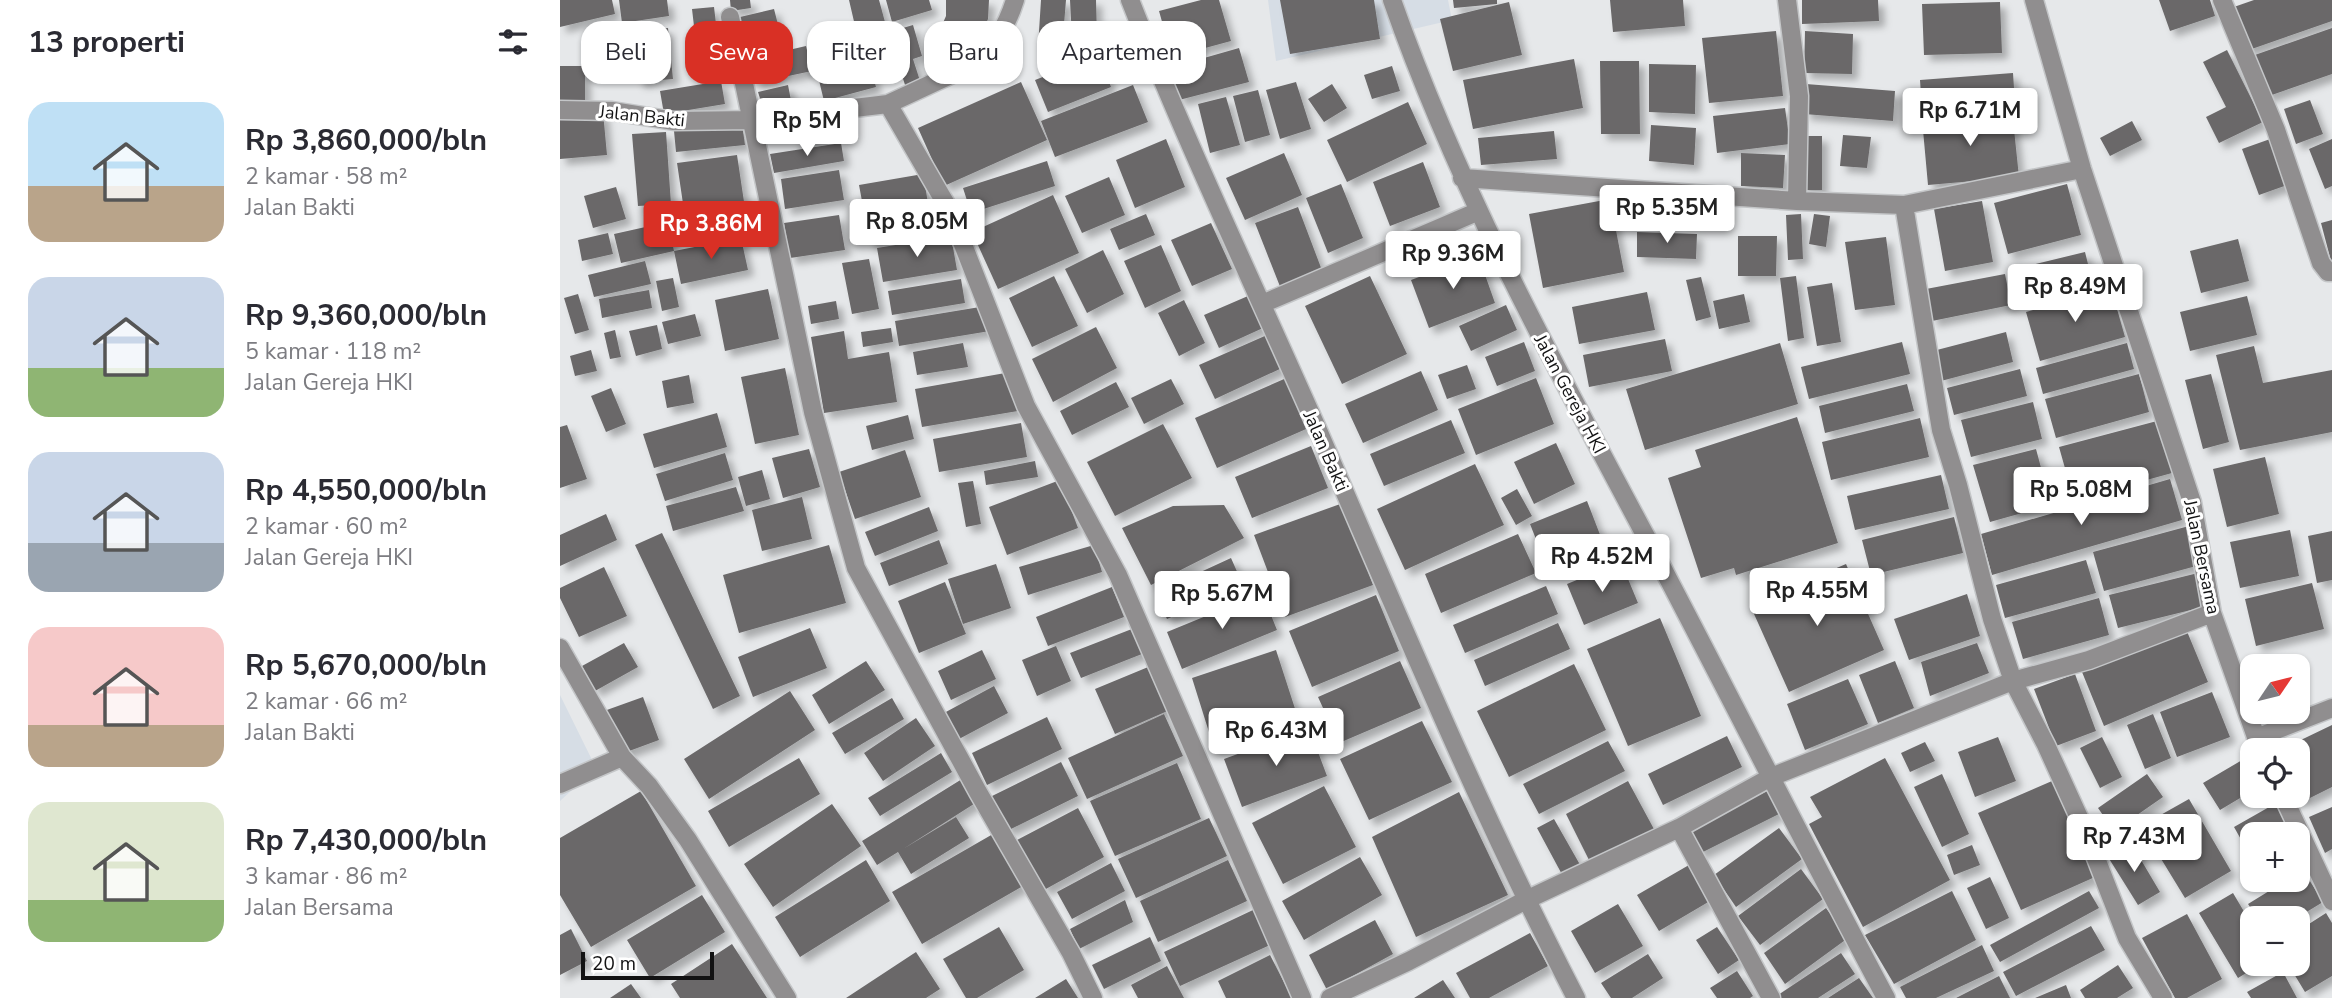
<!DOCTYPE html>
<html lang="id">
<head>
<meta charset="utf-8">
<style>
	:root { --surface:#fff; --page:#f7f7f7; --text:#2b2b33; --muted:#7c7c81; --accent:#d93025 }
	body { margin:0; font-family:"Nunito Sans",sans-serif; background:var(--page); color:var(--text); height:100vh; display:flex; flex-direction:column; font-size:26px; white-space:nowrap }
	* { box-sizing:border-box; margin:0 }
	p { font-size:23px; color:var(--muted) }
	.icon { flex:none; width:38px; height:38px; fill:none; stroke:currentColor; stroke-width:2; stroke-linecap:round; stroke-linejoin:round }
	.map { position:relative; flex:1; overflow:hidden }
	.side { display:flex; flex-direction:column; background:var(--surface); width:560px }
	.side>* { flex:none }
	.banner { position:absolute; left:21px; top:21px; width:665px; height:63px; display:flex; gap:14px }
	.needle { width:46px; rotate:55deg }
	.controls { position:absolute; left:1680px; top:654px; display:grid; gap:14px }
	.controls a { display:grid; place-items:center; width:70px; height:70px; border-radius:14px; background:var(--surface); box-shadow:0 2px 5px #0004; font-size:35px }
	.scale { position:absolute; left:21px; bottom:18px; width:133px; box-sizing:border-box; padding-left:7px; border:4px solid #121213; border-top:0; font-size:19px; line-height:24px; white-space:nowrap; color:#121213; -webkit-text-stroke:5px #fff; paint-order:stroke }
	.price { position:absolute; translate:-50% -60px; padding:0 16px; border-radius:7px; background:#fff; color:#222; font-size:23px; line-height:46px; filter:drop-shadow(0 2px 4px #0008) }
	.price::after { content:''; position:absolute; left:50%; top:42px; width:21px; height:16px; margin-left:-10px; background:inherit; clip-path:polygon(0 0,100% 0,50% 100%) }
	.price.current { background:var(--accent); color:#fff }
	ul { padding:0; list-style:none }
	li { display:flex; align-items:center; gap:21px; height:175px; padding:0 28px }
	li span { display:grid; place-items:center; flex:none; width:196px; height:140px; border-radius:21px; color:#555 }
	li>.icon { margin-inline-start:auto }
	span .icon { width:84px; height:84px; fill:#fffc; stroke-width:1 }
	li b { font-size:30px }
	h2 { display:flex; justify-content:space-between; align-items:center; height:84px; padding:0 28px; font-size:30px }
	.chip { padding:0 24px; border-radius:21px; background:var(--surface); box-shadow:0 2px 5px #0004; font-size:24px; line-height:63px }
	.chip.current { background:var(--accent); color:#fff }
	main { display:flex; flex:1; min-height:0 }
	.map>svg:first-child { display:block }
</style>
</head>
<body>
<main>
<section class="side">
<h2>13 properti<svg class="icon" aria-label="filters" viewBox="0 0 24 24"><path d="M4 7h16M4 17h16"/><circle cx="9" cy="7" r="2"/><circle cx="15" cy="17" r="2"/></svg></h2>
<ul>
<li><span style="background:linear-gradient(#bfe0f5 60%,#b9a48a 0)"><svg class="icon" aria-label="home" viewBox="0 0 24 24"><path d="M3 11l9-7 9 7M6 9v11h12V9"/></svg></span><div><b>Rp 3,860,000/bln</b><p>2 kamar · 58 m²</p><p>Jalan Bakti</p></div></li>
<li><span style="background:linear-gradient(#c9d6e8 65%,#8fb573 0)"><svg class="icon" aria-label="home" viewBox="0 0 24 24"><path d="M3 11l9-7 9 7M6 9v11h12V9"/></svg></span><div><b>Rp 9,360,000/bln</b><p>5 kamar · 118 m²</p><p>Jalan Gereja HKI</p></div></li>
<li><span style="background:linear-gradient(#c9d6e8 65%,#9aa5b1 0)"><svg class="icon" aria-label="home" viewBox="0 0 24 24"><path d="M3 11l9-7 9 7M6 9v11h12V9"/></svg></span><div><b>Rp 4,550,000/bln</b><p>2 kamar · 60 m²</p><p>Jalan Gereja HKI</p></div></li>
<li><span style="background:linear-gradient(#f6c9c9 70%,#b9a48a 0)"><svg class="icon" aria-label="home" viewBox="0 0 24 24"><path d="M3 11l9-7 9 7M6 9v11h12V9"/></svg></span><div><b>Rp 5,670,000/bln</b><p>2 kamar · 66 m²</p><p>Jalan Bakti</p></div></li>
<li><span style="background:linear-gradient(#dfe7d0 70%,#8fb573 0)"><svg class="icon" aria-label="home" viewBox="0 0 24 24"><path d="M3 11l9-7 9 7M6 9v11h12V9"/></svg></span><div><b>Rp 7,430,000/bln</b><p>3 kamar · 86 m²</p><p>Jalan Bersama</p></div></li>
</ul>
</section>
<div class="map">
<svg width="1772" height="998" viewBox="0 0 1772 998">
	<defs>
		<filter id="shadow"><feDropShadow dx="6" dy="6" stdDeviation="3.5" flood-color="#0004"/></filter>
	</defs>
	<rect width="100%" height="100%" fill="#e6e8ea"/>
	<path fill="#d6dde5" d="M708 0H888L892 20 716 61Z
		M0 695 36 768 0 801Z"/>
	<path fill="#6a6869" filter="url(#shadow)" d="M0 0H52L55 14 0 27Z
		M59 0H107L109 16 62 23Z
		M170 0H190L191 8 171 11Z
		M289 0H319L325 22 296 30Z
		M326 0H369L372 10 332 22Z
		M386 0H429L428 19 409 64 372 48 386 16Z
		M481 0H506L502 49 478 47Z
		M510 0H536L537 37 512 38Z
		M641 0H659L671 41 612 57 599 11Z
		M720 0H814L820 39 730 54Z
		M893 0H937V4L894 8Z
		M1050 0H1123L1125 26 1053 32Z
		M1242 0H1318L1319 21 1242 24Z
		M1599 0H1650L1655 16 1610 31Z
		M1694 0H1772V21L1686 51 1671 8Z
		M949 2 962 55 893 71 880 19Z
		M1440 2 1442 53 1364 55 1362 4Z
		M154 7 161 66 139 69 132 9Z
		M214 9 223 44 189 52 180 17Z
		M353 25 362 56 353 59 361 84 346 88 338 63 314 70 305 39Z
		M108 28 113 79 78 82 72 32Z
		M1772 28V74L1706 97 1692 56Z
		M1216 31 1223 96 1149 103 1142 38Z
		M1245 31 1293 34 1292 74 1244 73Z
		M246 46 252 71 195 83 190 59Z
		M305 47 316 87 264 101 254 60Z
		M679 48 689 82 619 100 609 68Z
		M1667 50 1703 122 1659 143 1646 117 1666 107 1643 62Z
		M539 55 551 87 488 112 475 80Z
		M1014 59 1023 108 913 129 903 80Z
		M1040 61H1079L1080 134H1041Z
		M1089 64 1136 65 1135 114 1089 112Z
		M0 66H25V101H0Z
		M832 66 840 91 812 99 804 75Z
		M1453 73 1455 103 1362 110 1360 80Z
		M161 81 165 104 104 114 100 91Z
		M461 82 487 140 384 186 358 128Z
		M736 82 751 129 720 139 706 90Z
		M772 84 787 108 764 122 748 99Z
		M1246 84 1335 91 1333 121 1244 114Z
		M228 85 233 111 205 114 198 92Z
		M573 85 588 122 495 157 481 121Z
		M698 90 710 135 685 142 673 96Z
		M666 97 680 145 650 153 638 104Z
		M1750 100 1763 134 1736 144 1724 109Z
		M848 102 867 144 787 182 767 140Z
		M1225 108 1230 144 1157 153 1153 116Z
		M1452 110 1459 177 1368 185 1362 119Z
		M43 112 47 155 0 159V116Z
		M261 116 268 137 248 142 244 119Z
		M1572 121 1582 140 1550 156 1540 138Z
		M182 124 185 145 116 152 114 131Z
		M1091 125 1136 128 1134 165 1089 161Z
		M994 131 997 159 921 165 918 138Z
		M106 132 111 204 78 206 72 134Z
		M1283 135 1311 137 1307 168 1280 166Z
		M1241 136H1262V190H1241Z
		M1713 138 1730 184 1699 195 1682 149Z
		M606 139 625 187 575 208 556 160Z
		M1772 139V186L1765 189 1749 149Z
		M281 143 284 161 214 173 210 154Z
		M724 153 742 195 685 220 666 178Z
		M1181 153 1225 155 1223 188 1181 186Z
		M177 155 186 215 126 224 117 163Z
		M487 161 495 186 411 213 403 188Z
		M863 162 880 207 830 226 813 182Z
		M279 170 284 200 225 209 221 179Z
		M363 174 373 232 310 244 299 185Z
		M549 177 565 215 522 233 505 196Z
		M781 184 803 238 768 253 746 198Z
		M1507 184 1521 235 1448 254 1434 203Z
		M56 187 66 219 33 228 24 196Z
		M493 195 519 253 438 289 412 232Z
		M1075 196 1132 203 1129 220 1073 213Z
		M1050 199 1064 272 983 288 969 214Z
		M1422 201 1433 262 1385 271 1374 209Z
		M738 207 763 273 721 289 695 223Z
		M586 214 595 235 559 250 550 229Z
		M1241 214 1243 259 1228 260 1226 215Z
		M1254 214 1270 216 1266 247 1249 244Z
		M279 215 285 250 230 258 224 223Z
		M1772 220V261H1771L1761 223Z
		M108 222 114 251 61 263 54 234Z
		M651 223 672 269 632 286 611 240Z
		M1077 232 1137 234 1136 259 1077 257Z
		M48 233 53 254 22 261 18 240Z
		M391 236 397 270 323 282 317 248Z
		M1178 236H1217L1216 276H1178Z
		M1326 237 1335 305 1295 310 1285 242Z
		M181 238 188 270 121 284 114 251Z
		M1678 239 1689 281 1641 293 1630 251Z
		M601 245 621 291 585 308 564 261Z
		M543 250 564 294 527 313 505 269Z
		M1525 252 1533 284 1463 302 1455 269Z
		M918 255 935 303 869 328 851 280Z
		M309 259 319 309 292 314 282 263Z
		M85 261 91 284 34 297 28 275Z
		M1445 274 1451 305 1372 321 1366 289Z
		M494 276 518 326 472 347 449 298Z
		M810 276 847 354 782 384 745 306Z
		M1236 276 1244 338 1228 341 1220 278Z
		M1141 277 1151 317 1136 321 1126 280Z
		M113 278 119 307 102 311 96 281Z
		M401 279 405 303 332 315 328 291Z
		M1272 283 1281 342 1257 346 1247 287Z
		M1551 288 1565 337 1480 361 1466 312Z
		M208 289 219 339 165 351 155 300Z
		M89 290 92 308 42 318 39 299Z
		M1087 292 1095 330 1019 344 1012 307Z
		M18 294 29 330 15 334 4 298Z
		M1184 294 1190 322 1159 329 1153 301Z
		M688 296 703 328 659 348 644 315Z
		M1687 296 1697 335 1630 351 1620 312Z
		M624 300 645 343 619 356 598 313Z
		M276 301 279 319 251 324 248 306Z
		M946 305 957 330 911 351 899 326Z
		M426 306 430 331 339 346 335 321Z
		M135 314 141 336 108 344 102 322Z
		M97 325 102 349 76 356 69 331Z
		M536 327 557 368 493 402 472 359Z
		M331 328 333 342 303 347 301 332Z
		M55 330 61 357 50 359 44 333Z
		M284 331 288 359 329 352 337 402 264 413 251 337Z
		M1446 332 1453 362 1381 381 1373 351Z
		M707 335 722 368 655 399 639 365Z
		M1105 339 1112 371 1029 387 1023 355Z
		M964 342 975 371 937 386 925 357Z
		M1342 342 1350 374 1249 399 1241 367Z
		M403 343 408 367 357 375 353 352Z
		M1220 343 1238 404 1085 450 1066 389Z
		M1567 343 1574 369 1483 394 1476 368Z
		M1694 346 1703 383 1772 370V432L1680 450 1656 355Z
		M31 350 37 371 15 376 10 356Z
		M907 365 916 389 887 399 878 375Z
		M225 368 239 435 195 444 181 377Z
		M1460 369 1467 396 1394 415 1387 388Z
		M861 371 878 410 803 443 785 404Z
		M451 372 458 411 362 427 355 389Z
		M1579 374 1589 412 1496 438 1485 399Z
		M1651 374 1669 442 1643 449 1625 380Z
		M129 375 134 403 107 408 102 381Z
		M731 376 753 426 657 468 635 418Z
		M976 378 994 424 916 455 898 409Z
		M611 379 624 404 584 424 571 398Z
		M556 382 569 407 512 435 500 411Z
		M1347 384 1354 411 1265 433 1259 406Z
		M51 388 66 424 46 432 31 396Z
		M1473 402 1482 439 1411 457 1401 420Z
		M157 413 167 447 94 468 83 434Z
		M348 415 354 439 312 450 306 426Z
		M1237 417 1278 543 1176 575 1174 568 1141 578 1108 478 1141 467 1135 450Z
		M1360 418 1369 457 1271 480 1262 442Z
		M891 420 905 453 824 486 810 454Z
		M1597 421 1612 473 1514 500 1499 447Z
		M461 423 467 457 379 472 373 439Z
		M603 424 632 478 555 516 527 462Z
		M7 425 27 479 0 488V427Z
		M996 443 1015 484 974 504 954 462Z
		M751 446 768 488 692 518 675 477Z
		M249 449 260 487 223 498 212 458Z
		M1476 449 1491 505 1430 522 1413 465Z
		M345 450 361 497 295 519 279 472Z
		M165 453 173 480 105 501 96 474Z
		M1705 457 1719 514 1667 527 1653 469Z
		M475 461 478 477 426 485 424 471Z
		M915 464 944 525 845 570 817 509Z
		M202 470 210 499 186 506 178 477Z
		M1381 475 1389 509 1295 530 1287 496Z
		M1610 479 1622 520 1432 575 1421 534Z
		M500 480 518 528 447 555 429 507Z
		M413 481 421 524 406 527 398 483Z
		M176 487 184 511 113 531 106 506Z
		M957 489 972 516 956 525 941 498Z
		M242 497 252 539 202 551 192 510Z
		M1027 501 1044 545 987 567 970 524Z
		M783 503 813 585 725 617 694 535Z
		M664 505 684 538 591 585 562 528 613 506Z
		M369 507 378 531 315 556 305 532Z
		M46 514 57 540 0 566V535Z
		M1394 517 1403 553 1311 575 1302 540Z
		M1629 526 1640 565 1544 591 1533 552Z
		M1730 530 1739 576 1680 588 1670 542Z
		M1772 531V580L1757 583 1748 536Z
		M102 533 180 696 153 709 75 545Z
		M958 534 976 573 881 613 865 574Z
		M379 540 388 564 329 586 320 563Z
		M269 545 286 603 179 633 163 575Z
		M534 545 542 572 468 595 459 567Z
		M671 558 683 585 607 619 595 593Z
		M1526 560 1536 593 1445 618 1436 585Z
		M1061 562 1078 603 1024 625 1007 584Z
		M436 564 451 608 403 624 388 579Z
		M1286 564 1324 650 1229 692 1190 605Z
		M44 567 67 616 19 637 0 598V588Z
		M1638 573 1643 607 1558 628 1549 595Z
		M385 582 406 634 359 653 338 601Z
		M1752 583 1764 629 1696 646 1685 599Z
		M986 586 998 614 905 653 893 625Z
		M552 587 564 617 488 646 476 617Z
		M702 593 717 630 622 669 607 632Z
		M1407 594 1420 636 1349 660 1334 619Z
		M816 595 839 651 752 687 729 631Z
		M1539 598 1549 635 1463 659 1452 622Z
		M1100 618 1141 716 1068 746 1027 649Z
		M998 623 1010 649 925 686 914 660Z
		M577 627 587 652 521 678 510 653Z
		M250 628 267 668 193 697 178 657Z
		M1626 629 1648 682 1544 726 1522 672Z
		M64 643 78 667 35 691 22 666Z
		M1417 643 1429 673 1370 696 1361 662Z
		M496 646 511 681 477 696 462 660Z
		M422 650 436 679 391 700 378 671Z
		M716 650 739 721 654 748 632 678Z
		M306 661 325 690 269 724 252 695Z
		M840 661 861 708 779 743 758 697Z
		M1335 661 1354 708 1318 723 1299 675Z
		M1014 664 1046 730 949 777 917 711Z
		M593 665 612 709 555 734 535 689Z
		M1515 674 1536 731 1496 746 1474 689Z
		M1288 679 1308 724 1245 750 1227 704Z
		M434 686 448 713 399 739 384 713Z
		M230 691 255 730 149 799 124 759Z
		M1652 692 1670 737 1617 757 1600 712Z
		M83 697 99 740 61 754 44 711Z
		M332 698 344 719 285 754 272 733Z
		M604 714 623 756 527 799 508 758Z
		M1593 714 1611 758 1585 769 1567 725Z
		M487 717 502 749 427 785 412 753Z
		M356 718 375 746 323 781 304 753Z
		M862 721 892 782 809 820 780 759Z
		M1772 725V787L1742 802 1738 793V751H1718Z
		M749 728 767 776 682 807 664 759Z
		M1167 736 1182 767 1103 805 1088 774Z
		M1438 737 1456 781 1415 797 1398 752Z
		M1542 737 1562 777 1540 788 1520 748Z
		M1048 741 1065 771 979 814 963 784Z
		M1365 742 1375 761 1350 772 1341 753Z
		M381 753 392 772 320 816 308 798Z
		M1689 756 1692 761V791L1660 810 1643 783Z
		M239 758 260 794 169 847 148 811Z
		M1325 758 1390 880 1303 927 1249 824 1262 817 1250 797Z
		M501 762 518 796 447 831 430 797Z
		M617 763 641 819 555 856 530 801Z
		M1382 774 1409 834 1382 847 1354 787Z
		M1587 774 1603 797 1554 831 1538 808Z
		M402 779 417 802 343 849 396 817 409 838 351 874 338 852 317 865 302 841Z
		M1068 781 1095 831 1032 866 1006 814Z
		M1492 781 1535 877 1461 910 1418 813Z
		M764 786 796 847 723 884 692 823Z
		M1209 790 1221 813 1139 854 1127 831Z
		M81 791 136 886 31 947 0 895V838Z
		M899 792 948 895 856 937 812 837Z
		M1629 799 1671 871 1625 898 1581 826Z
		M1718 802 1737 835H1692V859L1674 827Z
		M272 804 301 846 213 907 184 864Z
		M1772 807V849L1765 853 1749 817Z
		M518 808 544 857 484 890 457 840Z
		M649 818 667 856 576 898 558 859Z
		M994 819 1023 870 1005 880 977 828Z
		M1219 828 1242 859 1176 907 1154 875Z
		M433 834 463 886 362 944 332 892Z
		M1571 843 1600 892 1578 905 1548 857Z
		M1412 845 1420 865 1394 875 1387 855Z
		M800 857 822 895 744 940 722 901Z
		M306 860 330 901 240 957 215 917Z
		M668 860 687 901 598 942 580 901Z
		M551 863 565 891 512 919 497 892Z
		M1129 865 1150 901 1099 931 1077 895Z
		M1241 869 1263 899 1200 945 1178 916Z
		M1743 870 1763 902 1735 919H1698L1688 904 1727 880H1738V874Z
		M1430 877 1449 918 1426 929 1407 888Z
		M1392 891 1416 940 1334 984 1305 935Z
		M1529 891 1539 908 1440 962 1430 945Z
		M1673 893 1692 925V964H1701L1678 978 1639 913Z
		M142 895 165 932 90 978 67 940Z
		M565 900 573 922 519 949 510 929Z
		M1058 904 1083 946 1035 973 1011 931Z
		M1266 908 1288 938 1225 984 1204 953Z
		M693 910 710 945 620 986 604 952Z
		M1766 913 1772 923V976L1745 992 1728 964H1738V931Z
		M1627 914 1662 979 1627 998H1615L1582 938Z
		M815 920 833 954 767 990 749 955Z
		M1531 926 1545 950 1456 996 1443 972Z
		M439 927 464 970 417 998H406L383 959Z
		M1157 927 1179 960 1158 974 1136 940Z
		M11 929 27 961 0 975V935Z
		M970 933 988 966 929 998H910L896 973Z
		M590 937 601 961 544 989 532 965Z
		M172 944 207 998H120L111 984Z
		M1422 945 1434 971 1376 998H1346L1340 987Z
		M356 952 380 989 366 998H286Z
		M1281 953 1295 974 1258 998H1220L1218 995Z
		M1088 954 1103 978 1072 998H1051L1041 983Z
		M710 955 732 998H666L658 981Z
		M1558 965 1573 988 1557 998H1525L1520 990Z
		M607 966 624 998H578L571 985Z
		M1177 971 1193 996 1190 998H1157L1150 988Z
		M1723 972 1737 998H1691L1687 992Z
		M1439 976 1450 998H1396Z
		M1299 978 1313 998H1268Z
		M506 979 518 998H475Z
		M883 980 895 998H854Z
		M71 984 81 998H50Z
		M1506 985 1511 998H1475Z"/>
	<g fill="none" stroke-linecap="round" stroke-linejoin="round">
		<defs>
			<path id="street" d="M570 0C627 145 694 285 757 428 840 619 920 813 1016 998
				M832 0C899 191 996 368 1091 546 1170 696 1246 848 1326 998
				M1227 0 1239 96 1237 201
				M1474 0 1522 169 1632 502 1652 613 1701 751
				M1662 0 1716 130 1761 263 1768 272H1772
				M170 17 253 412 296 568 418 792 511 953 533 998
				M328 104 390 211 466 406 558 575 742 998
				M0 110 52 111 114 121 192 120 328 104 414 64C433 50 448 23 455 0
				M902 178 1237 201 1344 205 1522 169
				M1344 205 1381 430 1398 485 1432 619 1453 681 1486 745 1527 835 1567 938 1603 998
				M702 304 919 211
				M0 648 62 757 89 786 128 840 227 998
				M1696 738 1772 708
				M0 784 62 757
				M1723 796 1772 901
				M1119 828 1211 998
				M770 998 849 961 966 900 1119 828 1211 777 1453 681 1529 660 1652 613"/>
		</defs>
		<use href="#street" stroke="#c4c6c8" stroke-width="21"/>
		<use href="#street" stroke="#908e8f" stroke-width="18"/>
	</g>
	<g text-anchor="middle" stroke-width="6" stroke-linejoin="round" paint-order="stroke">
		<g font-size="18" fill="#121213" stroke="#fff">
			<text transform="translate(82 116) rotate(6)" y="6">Jalan Bakti</text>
			<text transform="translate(1010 394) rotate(62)" y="6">Jalan Gereja HKI</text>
			<text transform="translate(766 451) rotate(66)" y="6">Jalan Bakti</text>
			<text transform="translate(1642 557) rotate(78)" y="6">Jalan Bersama</text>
		</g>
	</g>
</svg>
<div class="controls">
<a><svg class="needle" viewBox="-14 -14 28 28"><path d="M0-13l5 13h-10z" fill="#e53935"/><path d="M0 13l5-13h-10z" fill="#7c7c81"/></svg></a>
<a><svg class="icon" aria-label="locate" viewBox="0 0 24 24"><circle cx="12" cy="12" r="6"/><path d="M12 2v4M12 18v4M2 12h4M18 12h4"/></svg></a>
<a>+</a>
<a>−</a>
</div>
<div class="scale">20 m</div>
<b class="price" style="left:1410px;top:148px">Rp 6.71M</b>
<b class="price" style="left:247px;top:158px">Rp 5M</b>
<b class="price" style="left:1107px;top:245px">Rp 5.35M</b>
<b class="price" style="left:357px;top:259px">Rp 8.05M</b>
<b class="price current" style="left:151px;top:261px">Rp 3.86M</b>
<b class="price" style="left:893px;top:291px">Rp 9.36M</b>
<b class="price" style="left:1515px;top:324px">Rp 8.49M</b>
<b class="price" style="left:1521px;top:527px">Rp 5.08M</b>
<b class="price" style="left:1042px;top:594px">Rp 4.52M</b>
<b class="price" style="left:1257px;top:628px">Rp 4.55M</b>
<b class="price" style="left:662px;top:631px">Rp 5.67M</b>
<b class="price" style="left:716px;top:768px">Rp 6.43M</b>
<b class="price" style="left:1574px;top:874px">Rp 7.43M</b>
<div class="banner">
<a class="chip">Beli</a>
<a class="chip current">Sewa</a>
<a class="chip">Filter</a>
<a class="chip">Baru</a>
<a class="chip">Apartemen</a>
</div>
</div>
</main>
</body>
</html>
